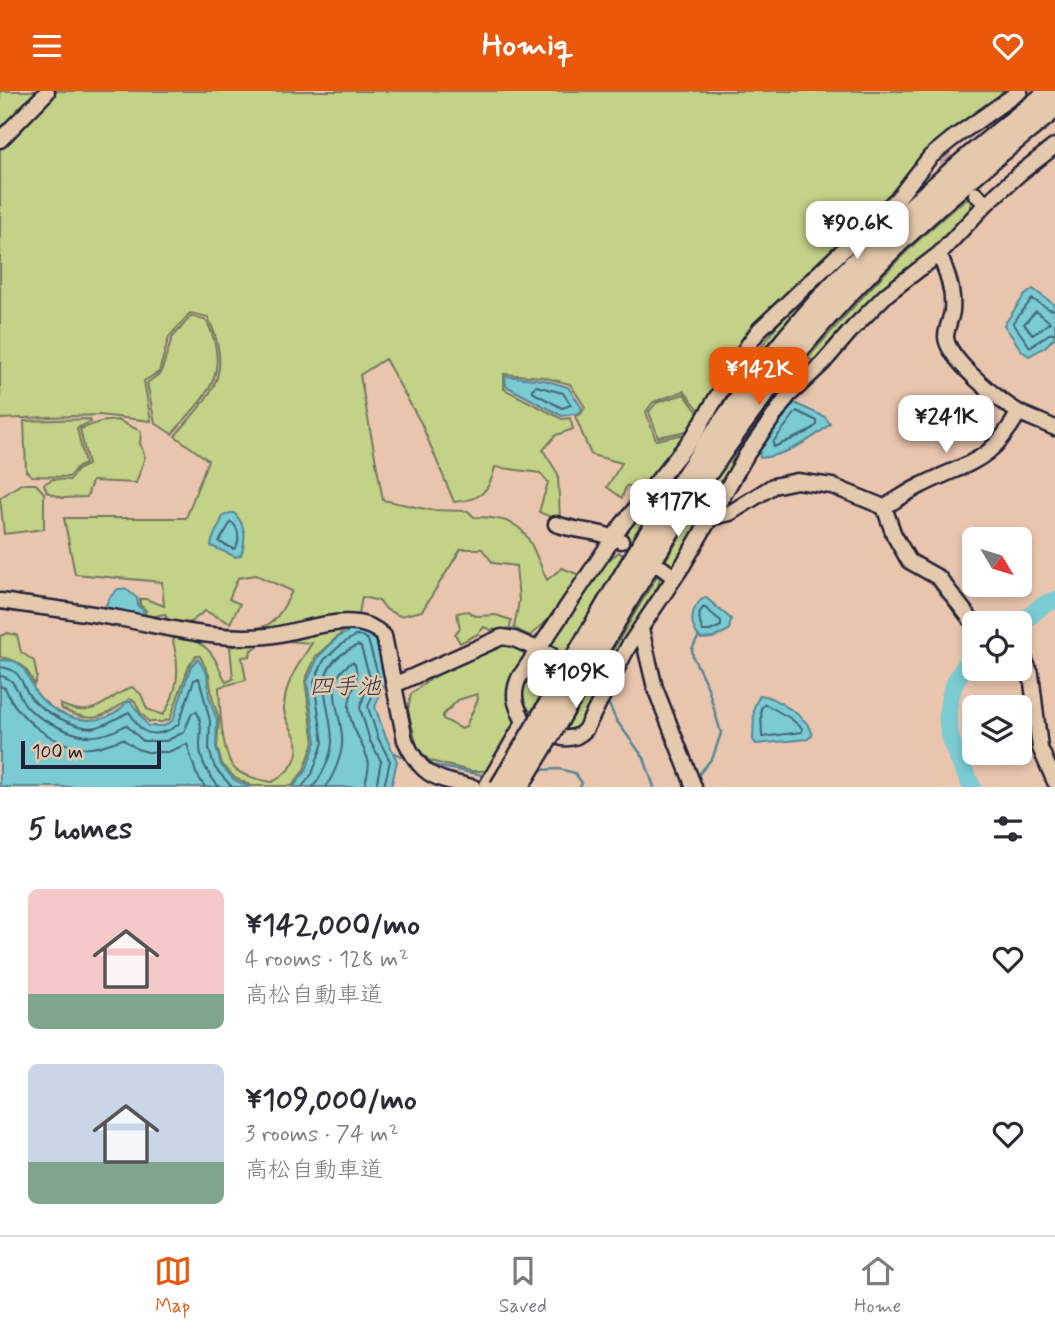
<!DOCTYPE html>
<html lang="en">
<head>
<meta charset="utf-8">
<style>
	:root { --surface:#fff; --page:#f7f7f7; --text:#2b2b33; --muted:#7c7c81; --line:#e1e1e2; --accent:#ea580c }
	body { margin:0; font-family:Mynerve,"Klee One",sans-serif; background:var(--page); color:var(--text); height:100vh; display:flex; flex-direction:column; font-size:26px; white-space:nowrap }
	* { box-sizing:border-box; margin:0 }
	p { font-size:23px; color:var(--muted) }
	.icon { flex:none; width:38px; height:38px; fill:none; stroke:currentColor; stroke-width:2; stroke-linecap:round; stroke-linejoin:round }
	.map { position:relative; height:696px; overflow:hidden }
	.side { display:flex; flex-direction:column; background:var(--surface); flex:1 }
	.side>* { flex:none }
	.needle { width:46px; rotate:128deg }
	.fabs { position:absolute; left:962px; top:436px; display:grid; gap:14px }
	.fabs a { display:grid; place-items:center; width:70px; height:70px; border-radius:10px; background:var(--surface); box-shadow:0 4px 10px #0003; font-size:35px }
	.scale { position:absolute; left:21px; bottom:18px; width:140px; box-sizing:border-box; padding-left:7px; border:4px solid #22223b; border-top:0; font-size:19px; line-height:24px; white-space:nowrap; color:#22223b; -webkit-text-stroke:5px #e5c9ac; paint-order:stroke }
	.price { position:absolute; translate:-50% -60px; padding:0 16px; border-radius:14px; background:#fff; color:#222; font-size:23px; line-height:46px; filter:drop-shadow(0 2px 4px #0008) }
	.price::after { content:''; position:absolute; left:50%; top:42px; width:21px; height:16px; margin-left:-10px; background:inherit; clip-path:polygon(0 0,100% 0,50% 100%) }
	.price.active { background:var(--accent); color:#fff }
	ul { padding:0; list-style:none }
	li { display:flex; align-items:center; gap:21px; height:175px; padding:0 28px }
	li span { display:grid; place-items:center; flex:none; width:196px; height:140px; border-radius:10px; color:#555 }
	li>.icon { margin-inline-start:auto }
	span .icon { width:84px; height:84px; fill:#fffc; stroke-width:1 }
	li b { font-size:30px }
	h2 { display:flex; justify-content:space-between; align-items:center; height:84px; padding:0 28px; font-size:30px }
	header { display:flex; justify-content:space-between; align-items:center; height:91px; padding:0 28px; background:var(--accent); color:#fff; font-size:32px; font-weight:700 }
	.tabs { display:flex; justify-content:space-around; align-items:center; height:98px; border-top:2px solid var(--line); background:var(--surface); font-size:19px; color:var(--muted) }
	.tabs a { display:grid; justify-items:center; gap:4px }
	.tabs .active { color:var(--accent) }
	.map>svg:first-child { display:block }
</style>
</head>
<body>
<header><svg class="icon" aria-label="menu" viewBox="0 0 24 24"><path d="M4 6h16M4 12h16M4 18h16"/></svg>Homiq<svg class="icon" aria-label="heart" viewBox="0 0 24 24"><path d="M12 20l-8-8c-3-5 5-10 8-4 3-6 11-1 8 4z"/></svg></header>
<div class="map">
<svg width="1055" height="696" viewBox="0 0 1055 696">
	<rect width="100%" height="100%" fill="#eac5ae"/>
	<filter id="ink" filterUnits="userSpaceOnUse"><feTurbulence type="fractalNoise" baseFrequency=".0143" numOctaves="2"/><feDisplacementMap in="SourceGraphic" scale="14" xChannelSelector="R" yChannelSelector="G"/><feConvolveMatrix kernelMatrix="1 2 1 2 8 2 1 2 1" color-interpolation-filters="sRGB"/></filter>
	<g filter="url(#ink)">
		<path fill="#c2d286" stroke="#727a60" stroke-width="2" fill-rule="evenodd" d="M0 0H1006L929 56 893 103 743 253 700 320 684 300 653 311 646 321 656 349 689 342 647 394 626 395 622 407 607 396 622 372 591 364 575 325 581 323 585 316 570 293 543 286 504 283V298L562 328 570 327 573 338 556 344 543 359 558 383 560 430 539 421 548 391 540 382 495 376C489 402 480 409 454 411L421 332 385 268 360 284 383 409 430 419 468 420 474 426C528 426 527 445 547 489L562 477 582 485 563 514 530 545 514 537 519 510 516 475 493 472 482 458H461L422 520 400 525 387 519 379 510 362 506 359 523 279 538 238 541C247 535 258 539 267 534 278 529 287 510 292 500L256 484 238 487 229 508 240 513 230 532 205 520 184 536 168 530 165 523 144 527 146 519 140 514V508H146L164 515 162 491 75 483 64 427H186L208 369 175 345C211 302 235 285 208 226L190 222 169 246 159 281 144 290 151 330 99 324 0 328Z
			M967 107 971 111 970 120 945 148 919 171 881 200 816 270 807 268C857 211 907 155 967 107Z
			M815 197 813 202 763 261 762 255 777 234Z
			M191 225 207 230C232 285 206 304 172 343L155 332 147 292 161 282 172 247Z
			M753 267 756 271 629 451 627 444 629 433 745 271Z
			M783 297 784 303 733 370 695 443 673 477 667 475 664 472 713 393Z
			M684 303 699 323 691 339 658 346 649 321 656 312Z
			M90 328 91 331 77 337 85 373 76 377 69 386 32 385 26 380 24 330Z
			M117 329 141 340 140 352 145 366 136 392 92 390 87 406 62 407 47 401 44 393 53 388 70 389 77 379 88 374 80 338 100 331Z
			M21 393H36L44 402V438L4 443 0 407Z
			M619 461 623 464 531 621C513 601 525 587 539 569H549L553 550 605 472Z
			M657 485 660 487 658 495 627 543V550L580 634 573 638H566Z
			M468 520 475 525 496 524 511 529 510 537 491 539 484 536 478 543 460 552 455 543 460 537 457 522Z
			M346 538 316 565 305 590 314 651 304 679 292 695H252L235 687 222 673 217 656 219 628 212 606 209 584 200 565H196L189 575 170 628 162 631H149L140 621 135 610 129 608C102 628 92 633 62 618L60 613C96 630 103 608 132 596L141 603 147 618 163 624C179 600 180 577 173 550L175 546C211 552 211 560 226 591L233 588 230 556 257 550 258 556 251 559 250 565 242 566 246 589 219 596C220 616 221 663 235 678 244 686 261 689 272 691 286 684 300 670 297 652 295 640 283 629 284 616 285 590 299 573 312 552L287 550 295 546Z
			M8 542 17 544 21 561 34 570 37 586 34 594C28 576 18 569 0 566V545Z
			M511 552 525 558C524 573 520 572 514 584 504 602 509 616 519 633L490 680H471L430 670 418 659 408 619 411 603C440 580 474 556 511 552ZM477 603 478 608 466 635 462 638 443 628V624L458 609Z"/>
		<path fill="#7acbd2" stroke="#578796" stroke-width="2" d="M1033 198 1055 214V246L1045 256 1029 265 1022 260 1004 234 1024 205Z
			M505 285 544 289 568 296 582 317 580 322 562 325 506 295Z
			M794 312 825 326 830 333C812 349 784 365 760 367L759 358Z
			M230 422H234C247 435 246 449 241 464L236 466 211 455C212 444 220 435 223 425Z
			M118 498H126L137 507 138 515 144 520 138 527 102 521 110 506Z
			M705 506 731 528 729 539 713 547 701 548C688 535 690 516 705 506Z
			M366 537 375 545 386 588 375 616 385 644 397 670 391 696H293L306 680 316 651 307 591 318 566 337 547 353 538Z
			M198 568 207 583 209 606 217 629 216 656 221 674 234 689 251 696H0V569C5 569 12 569 16 571 28 578 30 593 37 603 59 630 103 641 127 611H131L148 635H164L173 629 191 575Z
			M760 604C774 605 812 629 812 644L808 648 756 653 753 649 754 616Z"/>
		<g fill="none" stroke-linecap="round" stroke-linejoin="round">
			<path stroke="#456677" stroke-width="2" d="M1055 219 1049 218 1032 208 1013 232 1030 256 1049 243 1055 242
				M1036 220 1050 231 1033 244 1024 233Z
				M536 295 563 302 571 314 562 317 534 302 532 298Z
				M797 320 817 330V334L808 341 774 356 773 351Z
				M231 431C239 436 241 451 234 458L219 451Z
				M704 516 721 530V535L710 540H703C699 532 697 521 704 516Z
				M0 576C24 579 19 592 32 608 39 616 49 622 59 627 94 644 97 637 129 621 134 627 137 636 144 640 155 646 169 640 178 634L194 589 199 587 210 630 209 659 215 677 232 696
				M0 585C17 587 17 604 27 616 34 623 45 630 54 634 82 648 98 650 126 634L143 650H166L184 641 192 622 197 621C203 632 200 642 200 655 200 671 209 684 219 696
				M0 595 5 597C18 628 56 658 91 657 102 656 113 651 123 648L137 658 148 661H168L187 653 196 682 205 696
				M765 613 790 627 802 637V641L762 646 761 617Z
				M302 696 312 683 323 652 314 591 324 569 342 553 355 545H362L368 549 379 587 368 616 378 647 390 670 384 696
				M313 696C322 685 332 664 332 650 331 608 305 578 358 554L361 556 370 587 360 617 370 650 381 670 376 696
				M326 696C333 685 341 667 342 654 345 623 318 593 352 571L355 573C361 593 349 598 349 616 349 635 363 651 368 669 371 676 365 688 365 696"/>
			<path stroke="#578796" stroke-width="2.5" d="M607 609 616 629 644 667 654 696
				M394 662 404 666
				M431 674 483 684
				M538 679 559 678 575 682 582 692 580 696
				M695 688 713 666 721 642 708 597 693 566 692 558 699 545"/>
			<path stroke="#7acbd2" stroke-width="18" d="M1020 533 1043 514 1055 509
				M972 696C964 678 952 659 949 640 944 614 954 582 975 565"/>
			<path stroke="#c2a497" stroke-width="14" stroke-dasharray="14 7" stroke-linecap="butt" d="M944 66 959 84
				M759 262 790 286
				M551 564 594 601"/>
			<defs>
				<path id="minor" d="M1020 0 952 48 930 66 899 106 760 238 748 254 693 346 622 434 519 587C511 605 516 614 524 631 544 639 567 658 585 639L628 556 683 474 747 363 788 305 823 272 854 236 887 203 939 163 986 113 1019 83 1055 55
					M0 49 47 1
					M976 103 986 113
					M939 163C947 181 954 200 952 220 951 228 946 238 946 246 947 268 1001 311 1020 322 1031 327 1044 332 1055 337
					M884 416C897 409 909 400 922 394 970 370 990 373 1019 321
					M709 427 730 422 773 395 797 390 832 395 884 416 894 444 909 470 939 487 975 534
					M556 433C577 441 600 439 621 450
					M662 477 674 486
					M0 510C41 516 82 521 123 528 170 537 218 550 267 545 303 541 356 516 384 545L405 649C422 687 435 687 473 696
					M641 538 655 597 694 696
					M1020 559 1031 583 1040 657 1055 691
					M394 594 502 546 514 548 551 564
					M486 696 524 631"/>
				<path id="highway" d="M541 627C616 496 691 363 788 246 865 153 957 73 1051 0
					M555 635C629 505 704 373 800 257 874 167 964 89 1055 17"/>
			</defs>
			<use href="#minor" stroke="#22223b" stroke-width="19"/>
			<use href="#highway" stroke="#22223b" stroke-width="24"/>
			<use href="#minor" stroke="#e5c9ac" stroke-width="14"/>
			<use href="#highway" stroke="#e5c9ac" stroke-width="19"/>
			<defs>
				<path id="highway-bridge" d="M500 696 541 627
					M518 696 555 635"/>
			</defs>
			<use href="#highway-bridge" stroke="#22223b" stroke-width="24" stroke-linecap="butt"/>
			<use href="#highway-bridge" stroke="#e5c9ac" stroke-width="19"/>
		</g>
	</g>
	<g text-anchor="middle" stroke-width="5" stroke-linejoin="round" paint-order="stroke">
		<g font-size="24" font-style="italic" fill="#2f3b52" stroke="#e5c9ac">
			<text x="345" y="603">四手池</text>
		</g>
	</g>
</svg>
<div class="fabs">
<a><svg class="needle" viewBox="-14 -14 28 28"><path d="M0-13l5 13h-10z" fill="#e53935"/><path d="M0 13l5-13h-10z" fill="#7c7c81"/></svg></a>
<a><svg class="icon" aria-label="locate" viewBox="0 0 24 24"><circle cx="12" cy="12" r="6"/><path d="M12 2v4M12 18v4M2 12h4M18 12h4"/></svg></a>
<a><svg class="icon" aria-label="layers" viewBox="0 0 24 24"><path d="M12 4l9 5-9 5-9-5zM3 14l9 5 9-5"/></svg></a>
</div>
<div class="scale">100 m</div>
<b class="price" style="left:857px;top:170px">¥90.6K</b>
<b class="price active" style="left:759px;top:316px">¥142K</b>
<b class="price" style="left:946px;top:364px">¥241K</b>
<b class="price" style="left:678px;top:448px">¥177K</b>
<b class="price" style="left:576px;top:619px">¥109K</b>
</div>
<section class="side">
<h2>5 homes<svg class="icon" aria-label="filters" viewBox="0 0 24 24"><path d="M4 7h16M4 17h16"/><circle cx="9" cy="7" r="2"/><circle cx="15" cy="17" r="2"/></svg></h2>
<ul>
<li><span style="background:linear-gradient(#f6c9c9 75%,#7fa58c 0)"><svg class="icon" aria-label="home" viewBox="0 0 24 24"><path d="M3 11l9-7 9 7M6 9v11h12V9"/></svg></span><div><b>¥142,000/mo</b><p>4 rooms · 128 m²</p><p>高松自動車道</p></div><svg class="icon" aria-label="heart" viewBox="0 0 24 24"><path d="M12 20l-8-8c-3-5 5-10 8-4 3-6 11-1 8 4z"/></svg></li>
<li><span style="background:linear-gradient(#c9d6e8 70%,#7fa58c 0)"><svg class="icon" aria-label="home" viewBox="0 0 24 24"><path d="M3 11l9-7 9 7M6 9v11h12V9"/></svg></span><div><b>¥109,000/mo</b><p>3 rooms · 74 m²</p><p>高松自動車道</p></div><svg class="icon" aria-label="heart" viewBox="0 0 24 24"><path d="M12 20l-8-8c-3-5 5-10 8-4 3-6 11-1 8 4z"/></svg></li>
</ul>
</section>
<nav class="tabs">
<a class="active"><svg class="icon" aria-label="map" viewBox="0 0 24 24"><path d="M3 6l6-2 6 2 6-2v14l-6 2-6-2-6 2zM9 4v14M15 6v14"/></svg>Map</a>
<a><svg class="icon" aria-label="saved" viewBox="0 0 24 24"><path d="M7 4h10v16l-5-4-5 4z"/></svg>Saved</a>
<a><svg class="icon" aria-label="home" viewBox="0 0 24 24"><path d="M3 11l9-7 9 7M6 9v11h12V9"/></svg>Home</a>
</nav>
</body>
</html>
